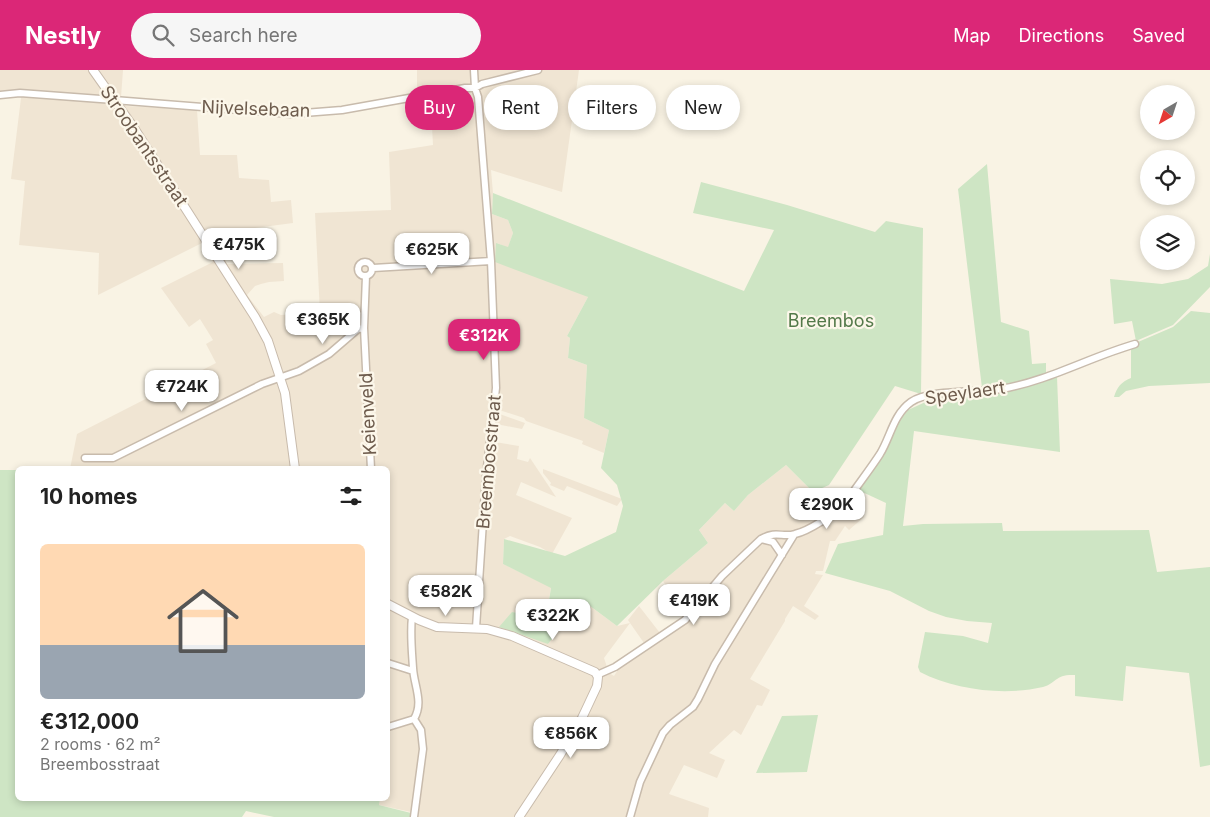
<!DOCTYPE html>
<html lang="en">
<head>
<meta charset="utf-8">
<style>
	:root { --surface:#fff; --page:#f6f6f6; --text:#222; --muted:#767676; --line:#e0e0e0; --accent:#db2777 }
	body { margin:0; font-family:Inter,sans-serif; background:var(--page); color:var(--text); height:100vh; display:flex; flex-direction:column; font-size:19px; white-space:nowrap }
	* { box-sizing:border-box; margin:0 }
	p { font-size:16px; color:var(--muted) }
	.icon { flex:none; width:28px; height:28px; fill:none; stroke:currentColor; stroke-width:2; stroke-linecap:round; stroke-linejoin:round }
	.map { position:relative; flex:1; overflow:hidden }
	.panel { position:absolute; left:15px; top:396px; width:375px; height:335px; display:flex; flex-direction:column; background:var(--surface); border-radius:8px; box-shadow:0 2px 8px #0003 }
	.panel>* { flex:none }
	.top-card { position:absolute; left:405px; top:15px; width:475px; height:45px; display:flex; gap:10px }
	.needle { width:32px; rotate:219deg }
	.buttons { position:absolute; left:1140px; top:15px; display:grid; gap:10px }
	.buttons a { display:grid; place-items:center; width:55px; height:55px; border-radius:50%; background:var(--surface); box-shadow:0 2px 8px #0003; font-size:25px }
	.price { position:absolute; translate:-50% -42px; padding:0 11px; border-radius:10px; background:#fff; color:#222; font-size:16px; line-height:32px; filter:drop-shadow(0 1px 2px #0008) }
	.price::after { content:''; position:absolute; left:50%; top:30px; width:15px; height:11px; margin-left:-8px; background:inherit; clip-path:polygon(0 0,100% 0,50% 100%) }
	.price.on { background:var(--accent); color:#fff }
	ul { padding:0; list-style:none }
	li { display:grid; align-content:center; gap:10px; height:265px; padding:0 25px }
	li+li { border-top:1px solid var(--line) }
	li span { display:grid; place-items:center; height:155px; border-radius:8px; color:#555 }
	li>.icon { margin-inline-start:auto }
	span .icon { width:90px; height:90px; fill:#fffc; stroke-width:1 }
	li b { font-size:21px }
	h2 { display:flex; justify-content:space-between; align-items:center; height:60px; padding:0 25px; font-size:21px }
	.chip { padding:0 18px; border-radius:22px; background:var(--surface); box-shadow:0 2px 8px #0003; font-size:18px; line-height:45px }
	.chip.on { background:var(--accent); color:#fff }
	header { display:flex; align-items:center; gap:30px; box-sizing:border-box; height:70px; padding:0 25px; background:var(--accent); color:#fff }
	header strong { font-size:24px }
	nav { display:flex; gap:28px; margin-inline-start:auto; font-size:18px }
	.search { width:350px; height:45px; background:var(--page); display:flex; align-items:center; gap:12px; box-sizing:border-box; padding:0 18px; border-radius:28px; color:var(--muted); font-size:19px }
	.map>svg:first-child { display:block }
</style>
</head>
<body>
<header>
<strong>Nestly</strong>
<div class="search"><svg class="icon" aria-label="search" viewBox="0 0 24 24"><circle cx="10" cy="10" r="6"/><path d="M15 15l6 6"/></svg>Search here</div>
<nav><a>Map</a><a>Directions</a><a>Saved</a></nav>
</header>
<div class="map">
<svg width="1210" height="747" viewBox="0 0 1210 747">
	<rect width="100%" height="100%" fill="#f9f3e4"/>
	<path fill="#f0e5d3" d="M0 0H123L121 27 126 36 197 40 200 85H237L239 108 269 110 271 132 291 130 293 153 255 158 254 178 222 182 227 194 283 193 284 211 269 212 261 214 255 216 247 225 264 247 274 242 281 245 320 243 315 143 391 140 389 82 433 75 430 21 417 22V0H579L562 122 491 100 493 123 492 144 508 150 513 163 508 178 497 173 588 227 567 266 570 268 568 288 587 295 584 348 609 360 604 383 582 374 583 371 526 351 524 348 490 337 488 348 484 391 491 392 495 372 519 376 517 389 528 392 530 388 556 427 521 412 516 425 572 448 552 484 540 477 510 466 504 469 503 494 551 517 546 549 512 542 548 574 582 530 617 556 630 553 628 550 639 536 660 563 644 573 630 553 604 588 609 603 614 606 621 595 634 587H637L643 581 680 557 681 558 695 544 692 540 684 546 663 511 708 473 699 460 725 433 734 441 748 425 786 395 813 422 806 431 817 449 808 455 815 457 851 431 864 447 849 460 845 456 835 471H830L823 501H816L815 504 823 505 804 536 819 546 815 550 793 536 785 549V551L750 609 770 620 762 636 757 635 741 665 734 660 709 683 725 690 717 708 684 695 669 724 709 738 708 747H411V742L379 735 380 729H388V399H70L77 364 216 293 206 274 213 270 200 249 189 257 161 218 213 192 202 173 98 225 99 183 19 175 25 111 11 109 22 20 0 22Z
		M497 343 525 353 522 359 496 354Z
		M543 399 622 429 617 436 567 416 564 421 550 415 551 413 543 403Z"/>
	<path fill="#cee5c4" d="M987 94 1001 252 1029 261 1032 294 1046 293V307L1023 314 982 318 958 119Z
		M701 112 787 135 875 162 886 151 923 158 921 324 895 316 829 415 813 422 786 395 748 425 734 441 725 433 699 460 708 473 663 511 617 556 582 530 548 574 499 557 512 542 546 548 551 518 503 494 504 469 565 486 616 462 623 436 617 415 601 398 609 360 584 348 587 295 568 288 570 268 567 266 588 227 495 192 496 173 508 177 513 163 508 150 492 144 493 123 744 221 774 160 693 143Z
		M1210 184V217L1173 255 1136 271 1132 251 1114 254 1110 209 1162 214 1188 209 1208 196Z
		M1191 241 1210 243V313L1149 316 1126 321 1119 327H1114C1117 317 1121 312 1131 308V275L1173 257Z
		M1057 307 1060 382 914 361 903 456 923 454 1002 453 1003 461 1149 460 1157 502 1210 497V695L1200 697 1189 603 1126 596 1123 631 1075 626V605C1055 604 1057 613 1043 617 1004 626 955 620 920 602L918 597 925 562 963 566 988 573 992 553 967 551 946 547 929 541 890 521 825 503 838 474 883 465 886 433 858 420 877 395 900 350 908 340 932 329 967 327 1004 322Z
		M0 400H17L18 729H380L379 735 411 743V747H274L246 741 242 747H0Z
		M818 645 807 702 756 703 782 646Z"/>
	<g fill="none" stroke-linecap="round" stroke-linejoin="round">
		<defs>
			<path id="minor" d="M474 0 475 18 478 27 491 191 496 318 486 406 476 558
				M0 25 20 23 114 30 291 44 342 40 465 18H475L482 14 538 0
				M358 199a7 7 0 1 1 14 0a7 7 0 1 1-14 0Z
				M373 198 491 191
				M366 206 364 258 371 399
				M85 388H113L262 314 299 301 329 284 358 259 364 258
				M782 485 773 472 761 469C777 460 782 468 795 464 809 461 834 444 845 434 856 417 869 401 880 384 891 366 893 345 911 332 929 319 978 323 1001 319 1048 311 1090 287 1135 274
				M412 547C410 563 412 582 413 598 414 616 424 632 414 649
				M388 593 413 601
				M597 605 615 597 685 550 722 506 761 469
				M414 649 421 660 423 679 414 747
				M388 657 414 649
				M630 747 640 712 663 663 670 655 693 637 698 629 715 594 794 465"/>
			<path id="tertiary" d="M93 0 134 58 255 247 268 271 285 323 295 399
				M388 534 419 550 437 557 487 559 512 566 595 602 598 607 597 616 582 648 560 685 519 747"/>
		</defs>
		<use href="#minor" stroke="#c8bbac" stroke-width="9"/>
		<use href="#tertiary" stroke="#c8bbac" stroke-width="10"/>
		<use href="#minor" stroke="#fff" stroke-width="6"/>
		<use href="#tertiary" stroke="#fff" stroke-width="8"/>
	</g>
	<g text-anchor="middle" stroke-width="4.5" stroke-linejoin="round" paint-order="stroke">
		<g font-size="18" fill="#6e5c4d" stroke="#fcf7ea">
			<text transform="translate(256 39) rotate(2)" y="6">Nijvelsebaan</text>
			<text transform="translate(144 76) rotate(56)" y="6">Stroobantsstraat</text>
			<text transform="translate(965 323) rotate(-8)" y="6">Speylaert</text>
			<text transform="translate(368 344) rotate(-93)" y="6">Keienveld</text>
			<text transform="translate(489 392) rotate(-85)" y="6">Breembosstraat</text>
		</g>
		<g font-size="18" fill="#537949" stroke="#fcf7ea">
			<text x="831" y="257">Breembos</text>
		</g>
	</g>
</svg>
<div class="buttons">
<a><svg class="needle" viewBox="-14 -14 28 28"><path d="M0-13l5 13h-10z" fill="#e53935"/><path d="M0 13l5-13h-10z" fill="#767676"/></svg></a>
<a><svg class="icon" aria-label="locate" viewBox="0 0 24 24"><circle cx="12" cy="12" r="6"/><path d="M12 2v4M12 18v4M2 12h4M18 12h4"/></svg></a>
<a><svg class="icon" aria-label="layers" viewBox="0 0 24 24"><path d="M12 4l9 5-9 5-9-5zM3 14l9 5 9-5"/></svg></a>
</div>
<b class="price" style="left:239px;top:200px">€475K</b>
<b class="price" style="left:432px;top:205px">€625K</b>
<b class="price" style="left:323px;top:275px">€365K</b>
<b class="price on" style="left:484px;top:291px">€312K</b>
<b class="price" style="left:182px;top:342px">€724K</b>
<b class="price" style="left:827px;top:460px">€290K</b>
<b class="price" style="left:446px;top:547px">€582K</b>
<b class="price" style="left:694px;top:556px">€419K</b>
<b class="price" style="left:553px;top:571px">€322K</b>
<b class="price" style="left:571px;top:689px">€856K</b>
<div class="top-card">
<a class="chip on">Buy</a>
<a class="chip">Rent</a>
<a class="chip">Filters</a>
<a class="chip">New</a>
</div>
<section class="panel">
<h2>10 homes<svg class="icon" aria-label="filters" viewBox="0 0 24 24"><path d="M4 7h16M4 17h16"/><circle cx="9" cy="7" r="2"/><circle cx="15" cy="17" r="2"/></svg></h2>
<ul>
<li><span style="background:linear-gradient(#ffd9b3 65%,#9aa5b1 0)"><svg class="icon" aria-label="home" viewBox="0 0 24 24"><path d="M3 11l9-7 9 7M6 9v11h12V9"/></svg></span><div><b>€312,000</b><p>2 rooms · 62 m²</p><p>Breembosstraat</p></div></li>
</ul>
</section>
</div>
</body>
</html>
